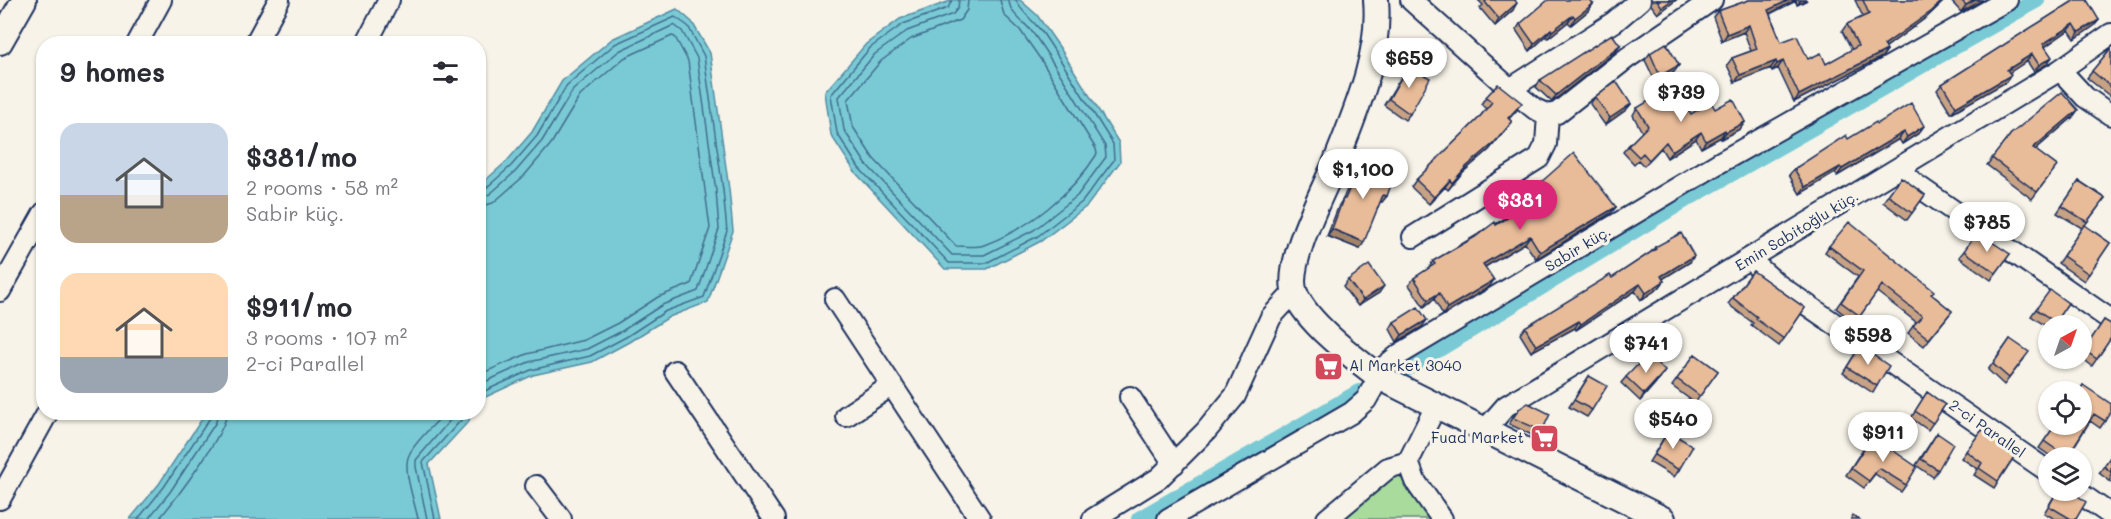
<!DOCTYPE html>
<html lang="en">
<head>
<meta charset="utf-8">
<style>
	:root { --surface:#fff; --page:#f2f2f3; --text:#2b2b33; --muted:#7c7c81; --accent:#db2777 }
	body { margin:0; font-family:Mali,sans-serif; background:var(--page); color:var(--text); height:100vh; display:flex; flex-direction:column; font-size:22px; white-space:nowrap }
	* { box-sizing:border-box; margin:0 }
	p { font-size:20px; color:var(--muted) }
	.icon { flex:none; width:33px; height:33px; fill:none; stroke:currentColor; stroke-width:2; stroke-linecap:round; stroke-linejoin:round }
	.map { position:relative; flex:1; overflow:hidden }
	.side { position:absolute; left:36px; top:36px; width:450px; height:384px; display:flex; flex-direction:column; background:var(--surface); border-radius:24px; box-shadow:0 2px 4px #0004 }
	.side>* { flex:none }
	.needle { width:39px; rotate:40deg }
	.buttons { position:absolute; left:2038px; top:315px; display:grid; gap:12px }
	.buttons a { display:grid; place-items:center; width:54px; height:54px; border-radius:50%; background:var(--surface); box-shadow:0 2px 4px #0004; font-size:30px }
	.price { position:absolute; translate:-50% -51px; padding:0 14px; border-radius:21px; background:#fff; color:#222; font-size:20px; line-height:39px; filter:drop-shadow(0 2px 3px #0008) }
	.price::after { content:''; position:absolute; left:50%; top:36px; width:18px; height:14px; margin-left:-9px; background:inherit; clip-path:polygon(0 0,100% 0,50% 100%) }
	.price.on { background:var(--accent); color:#fff }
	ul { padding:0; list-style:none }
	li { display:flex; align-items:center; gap:18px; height:150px; padding:0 24px }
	li span { display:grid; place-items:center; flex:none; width:168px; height:120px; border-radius:18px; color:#555 }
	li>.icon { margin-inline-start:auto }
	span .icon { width:72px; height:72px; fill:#fffc; stroke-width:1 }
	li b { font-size:26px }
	h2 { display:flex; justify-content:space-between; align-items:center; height:72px; padding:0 24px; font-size:26px }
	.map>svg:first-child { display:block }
</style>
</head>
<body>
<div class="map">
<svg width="2111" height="519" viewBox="0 0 2111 519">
	<rect width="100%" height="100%" fill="#f7f3e8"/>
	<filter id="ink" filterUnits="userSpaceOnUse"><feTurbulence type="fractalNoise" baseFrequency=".0167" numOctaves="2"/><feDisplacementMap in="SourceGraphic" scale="12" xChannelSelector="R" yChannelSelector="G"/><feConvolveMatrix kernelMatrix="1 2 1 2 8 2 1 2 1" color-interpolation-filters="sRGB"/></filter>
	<g filter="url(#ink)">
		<path fill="#a9db9c" stroke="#62857d" stroke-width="1.5" d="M1397 472 1432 519H1339Z"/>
		<path fill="#7acad5" stroke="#548ca5" stroke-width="1.5" d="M953 0H1020L1037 15 1060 48 1119 143 1120 162 1087 206 1041 241 987 269H945L855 172 831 135 825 92 866 44 900 19Z
			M677 9 692 22 710 53 729 189 733 231 708 302 669 317 629 342 592 362 533 375 479 400V186L507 161 532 132 562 81 612 39Z
			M206 413V412L471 413 469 421 429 464 441 519H130L159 484Z"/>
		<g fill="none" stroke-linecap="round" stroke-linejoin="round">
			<path stroke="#416d8e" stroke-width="1.5" d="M952 0 948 8 903 24 870 48 831 95 837 133 859 168 949 263H986L1038 236 1082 202 1114 160 1113 144C1089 107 1067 69 1042 32 1036 24 1017 7 1016 0
				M959 0 958 8 953 14 907 31 875 54 839 97 844 130 866 164 952 255H984L1034 230 1077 196 1106 157 1105 146C1081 108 1058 69 1033 33 1025 22 1009 14 1009 0
				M968 0 967 10 960 20 911 39 881 61 848 100 853 127 873 158 956 246C964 246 976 248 984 245 1028 229 1072 194 1097 154L1096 149 1041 60 1020 30 1004 15 1000 0
				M478 190 485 189 511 166 537 136 567 85 615 44 675 17 688 26 704 56 723 190 727 231 704 297 666 311 626 337 590 356 531 370 478 394
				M478 198 490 194 516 171 542 141 573 90 619 51 674 25 682 31 697 58 716 191 719 229 698 291 662 305 622 331 587 349 529 362 478 385
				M478 207 493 203 524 176 551 144 580 96 624 58 672 36 675 37 688 61 710 228 691 284 658 297 618 323 584 340 527 354 478 375
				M138 519 164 487 210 418 211 412
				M148 519 170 492 216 422 218 412
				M159 519C174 501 227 432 227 412
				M418 519C415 503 402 469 409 455 415 441 435 424 446 412
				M427 519 416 467V460L457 412
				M435 519 423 462 463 418 465 412"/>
			<path stroke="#7acad5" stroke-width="16" d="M1408 368 1687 199 2037 0
				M1139 519 1359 392"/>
			<defs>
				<path id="minor" d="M1411 0 1510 89 1535 109 1548 115 1557 113 1627 58 1712 0
					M137 44 161 0
					M255 44 279 0
					M366 44 389 0
					M2060 70 2085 97 2111 115
					M1510 89 1614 22 1640 0
					M1898 169 1915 184 2111 320
					M1413 237 1539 158 1546 144 1548 115
					M1750 260 1777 284 2049 472
					M0 291 44 213
					M835 299 980 519
					M675 371 774 519
					M1130 397 1174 464
					M846 416 892 385
					M1485 430 1506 406 2060 70 2111 34
					M1408 462 1415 481 1442 519
					M536 486 561 519
					M2075 490 2111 515
					M0 499 48 412
					M1093 519 1159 478 1206 431 1235 396 1271 317 1294 292
					M1168 519 1351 413 1366 400 1385 366 1400 354 1717 164 2007 0
					M1327 519 1388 468 1408 462 1436 406"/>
				<path id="tertiary" d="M1376 0C1381 54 1356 110 1337 159 1325 188 1284 264 1295 293 1306 322 1354 358 1379 377L1663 519
					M0 42 24 0"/>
			</defs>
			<use href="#minor" stroke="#1b2f5e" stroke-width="24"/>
			<use href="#tertiary" stroke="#1b2f5e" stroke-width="28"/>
			<use href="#minor" stroke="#f7f3e8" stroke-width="20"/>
			<use href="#tertiary" stroke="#f7f3e8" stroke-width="24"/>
		</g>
		<path fill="#c8a284" stroke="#1b2f5e" stroke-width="1.5" d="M1478 0H1515L1513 10 1495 26 1480 8 1483 5Z
			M1651 0H1676L1658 14 1651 5Z
			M1749 0H1807L1797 5 1796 1 1770 14 1781 42 1808 59 1826 64 1852 50 1842 31 1847 24 1863 17 1855 0H1945L1927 17 1885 48 1887 50 1882 57 1794 102 1778 68 1772 71 1771 68 1735 82 1727 65 1732 58 1751 51 1744 32 1722 41 1713 17 1718 11Z
			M1950 0H1983L1961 12Z
			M2075 0 2099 20 2094 26 2075 39 2069 30 2045 47 2047 64 2034 72 2027 61 2009 72 2006 82 1951 113 1937 90 1942 84Z
			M1593 4 1588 11 1571 25 1568 22 1548 38 1546 36 1530 51 1516 30 1520 24Z
			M1620 45 1615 52 1552 102 1536 87 1540 80Z
			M2111 48V97L2087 78Z
			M1650 53 1679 65 1674 72 1656 83 1645 60Z
			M1408 66 1410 114 1405 120 1384 105Z
			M1486 97 1517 110 1509 119 1512 122 1489 150 1462 173 1448 190 1445 187 1429 204 1411 187 1416 180 1478 119 1486 109 1481 104Z
			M1595 97 1631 104 1626 110 1605 125 1590 104Z
			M1637 108 1691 114 1715 109 1745 122 1740 129 1721 139V137L1701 148 1696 139 1667 158 1661 148 1644 166 1638 160 1634 164 1623 152 1628 146 1642 132 1633 115Z
			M2073 117 2035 150 2057 166 2032 199 1987 165 2011 134Z
			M1877 124 1919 133 1902 144 1899 139 1837 176 1835 173 1800 194 1789 175 1794 169Z
			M1362 160 1387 196 1382 202H1380L1360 249 1327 236 1339 205 1343 199 1357 166Z
			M1901 177 1925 195 1907 220 1883 202Z
			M2079 181 2105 198 2085 225 2110 243 2084 281 2058 263 2082 228 2057 213Z
			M1521 200 1616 207 1611 213 1536 259 1525 243 1485 267 1489 287 1443 315 1434 299 1424 307 1409 285 1414 278 1429 268 1433 261 1519 210 1516 207Z
			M1829 246 1931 294 1952 311 1924 346 1908 333 1916 322 1877 292 1855 323 1836 308 1858 277 1825 252Z
			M1655 247 1690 262 1662 279 1664 281 1659 288 1641 300 1635 291 1576 330 1575 328 1531 352 1520 334 1525 327 1612 278 1651 252Z
			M1964 251 2010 254 1991 280 1959 257Z
			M1753 271 1805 308 1779 346 1751 325 1753 323 1728 304Z
			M1348 280 1379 293 1358 306 1343 287Z
			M2068 303 2052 326H2049V328L2031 316 2036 309Z
			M2104 320 2111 338 2092 366 2082 358V353Z
			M1394 322 1422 327 1397 342 1390 329Z
			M2010 339 2024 359 2004 385 1988 370Z
			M1860 346 1877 386 1873 393 1843 373Z
			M1695 354 1718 371 1695 403 1672 386Z
			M1589 376 1592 410 1587 417 1569 407Z
			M1626 377 1660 378 1640 401 1621 383Z
			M2083 385 2105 421 2100 428 2090 421 2067 458H2053L2039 448 2056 424H2082V392H2078Z
			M1927 392 1945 405 1928 430 1911 418Z
			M1519 409 1542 431 1538 438 1509 424Z
			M1982 430 2016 454 1994 488 1974 475 1978 469 1961 458Z
			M1668 431 1679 470 1674 477 1649 462Z
			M1937 433 1938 470 1933 477 1916 465Z
			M1870 438 1906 485 1901 492 1875 474 1864 488 1846 475Z
			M2111 456V482L2099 473Z
			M2058 490H2070L2076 519H2055L2044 513Z"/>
		<path fill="#a3846b" stroke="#1b2f5e" stroke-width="1.5" d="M1672 0H1676L1658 14 1662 7Z
			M1789 0H1796L1763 17 1768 10Z
			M1801 0H1807L1797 5Z
			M1943 0H1945L1927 17 1879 52 1884 45Z
			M1975 0H1983L1961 12 1966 5Z
			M1517 3 1513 10 1495 26 1499 19Z
			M1593 4 1588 11 1571 25 1575 18Z
			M1573 15 1568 22 1548 38 1552 31Z
			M2099 20 2094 26 2075 39 2079 32Z
			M2074 24 2069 30 2038 51 2043 44Z
			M1749 25 1744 32 1722 41 1727 34Z
			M1551 29 1546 36 1530 51 1534 44Z
			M1620 45 1615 52 1552 102 1556 95Z
			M1887 50 1882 57 1794 102 1799 95Z
			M2032 54 2027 61 2003 77 2007 70Z
			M2052 57 2047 64 2034 72 2039 65Z
			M1776 61 1771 68 1735 82 1740 75Z
			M1783 61 1778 68 1772 71 1777 64Z
			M1679 65 1674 72 1656 83 1660 76Z
			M2011 75 2006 82 1951 113 1956 107Z
			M1631 104 1626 110 1605 125 1610 118Z
			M2078 110 2073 117 2029 155 2033 148Z
			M1512 122 1489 150 1462 173 1448 190 1466 167Z
			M1745 122 1740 129 1721 139 1726 132Z
			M1924 126 1919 133 1902 144 1907 137Z
			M1725 130 1721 137 1701 148 1706 141Z
			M1701 132 1696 139 1667 158 1672 151Z
			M1904 132 1899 139 1837 176 1842 169Z
			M1840 167 1835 173 1800 194 1805 187Z
			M1450 180 1445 187 1429 204 1434 197Z
			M1383 195 1387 196 1382 202 1379 201Z
			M1616 207 1611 213 1536 259 1540 252Z
			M1332 229 1364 242 1360 249 1327 236Z
			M1530 236 1525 243 1478 271 1483 264Z
			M1694 256 1690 262 1656 283 1661 276Z
			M1494 280 1489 287 1443 315 1447 308Z
			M1664 281 1659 288 1641 300 1646 293Z
			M1640 284 1635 291 1576 330 1581 324Z
			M1384 286 1379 293 1358 306 1363 300Z
			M1439 293 1434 299 1424 307 1428 300Z
			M1427 320 1422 327 1397 342 1402 335Z
			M1579 321 1575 328 1531 352 1536 346Z
			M1665 371 1660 378 1640 401 1644 394Z"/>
		<path fill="#e9bc99" stroke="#1b2f5e" stroke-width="1.5" d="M1487 0H1515L1517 3 1499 19 1485 2Z
			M1548 0H1589L1593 4 1575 18 1573 15 1552 31 1551 29 1534 44 1520 24Z
			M1657 0H1672L1662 7Z
			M1749 0H1789L1768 10 1781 42 1797 36 1808 59 1821 53 1826 64 1858 46 1847 24 1869 14 1863 0H1943L1932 11 1884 45 1887 50 1799 95 1783 61 1777 64 1776 61 1740 75 1732 58 1757 49 1749 25 1727 34 1718 11Z
			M1961 0H1975L1966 5Z
			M2075 0H2087L2099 20 2079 32 2074 24 2043 44 2052 57 2039 65 2032 54 2007 70 2011 75 1956 107 1942 84Z
			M1612 34 1620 45 1556 95 1540 80Z
			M1666 43 1679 65 1660 76 1650 53Z
			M2111 48V87L2092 71Z
			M1408 66 1430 78 1410 114 1389 99Z
			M1616 81 1631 104 1610 118 1595 97Z
			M1498 84 1522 103 1508 118 1512 122 1494 143 1466 167 1452 183 1450 180 1434 197 1416 180 1478 119 1492 102 1486 97Z
			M1674 86 1691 114 1711 102 1715 109 1733 99 1745 122 1726 132 1725 130 1706 141 1701 132 1672 151 1666 142 1649 160 1643 153 1639 157 1628 146 1648 126 1637 108Z
			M2062 92 2078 110 2033 148 2057 166 2037 192 1992 158 2011 134Z
			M1911 103 1924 126 1907 137 1904 132 1842 169 1840 167 1805 187 1794 169 1846 135 1848 139 1876 122 1877 124Z
			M1574 153 1616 207 1540 252 1530 236 1483 264 1494 280 1447 308 1439 293 1428 300 1414 278 1435 264 1433 261 1475 237 1495 222 1496 225 1526 206 1521 200Z
			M1362 160 1396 171 1387 196 1383 195 1364 242 1332 229 1343 199H1345Z
			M1901 177 1925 195 1912 213 1888 195Z
			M2079 181 2105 198 2087 222 2062 206Z
			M1849 222 1934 291 1931 294 1952 311 1929 339 1913 326 1922 316 1882 285 1860 316 1841 302 1863 271 1829 246Z
			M2084 225 2110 243 2089 274 2063 256Z
			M1977 232 2010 254 1996 273 1964 251Z
			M1681 233 1694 256 1661 276 1664 281 1646 293 1640 284 1581 324 1579 321 1536 346 1525 327 1610 275 1612 278 1656 249 1655 247Z
			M1369 265 1384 286 1363 300 1348 280Z
			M1753 271 1805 308 1784 339 1756 319 1757 317 1733 298Z
			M2050 290 2068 303 2055 322 2036 309Z
			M1418 307 1427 320 1402 335 1394 322Z
			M2104 320 2111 324V338L2097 359 2084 350Z
			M2010 339 2029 352 2009 378 1993 364Z
			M1860 346 1889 366 1877 386 1847 367Z
			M1648 354 1665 371 1644 394 1626 377Z
			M1695 354 1718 371 1700 396 1677 379Z
			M1589 376 1607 386 1592 410 1574 400Z
			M2083 385 2111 404V411L2105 421 2094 414 2067 457 2044 441 2056 424H2082V392H2079Z
			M1927 392 1945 405 1933 423 1915 411Z
			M1528 403 1550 414 1542 431 1513 418 1519 409Z
			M1982 430 2016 454 1998 481 1979 468 1982 463 1966 451Z
			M1668 431 1693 446 1679 470 1654 455Z
			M1937 433 1953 444 1938 470 1921 459Z
			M1871 438 1890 451 1891 449 1917 467 1906 485 1879 468 1869 481 1851 468Z
			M2111 456V472L2104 466Z
			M2058 490H2070L2086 502 2076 519H2071L2049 506Z
			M1853 515 1859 519H1851Z"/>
	</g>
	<defs>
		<symbol id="supermarket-square" viewBox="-11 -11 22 22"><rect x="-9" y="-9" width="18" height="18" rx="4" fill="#d1495b" stroke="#f7f3e8"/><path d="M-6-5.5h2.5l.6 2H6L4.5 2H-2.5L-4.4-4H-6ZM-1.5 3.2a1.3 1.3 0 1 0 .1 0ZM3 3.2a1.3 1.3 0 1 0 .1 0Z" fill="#fff"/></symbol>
	</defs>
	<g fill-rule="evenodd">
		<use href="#supermarket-square" x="1312" y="350" width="33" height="33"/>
		<use href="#supermarket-square" x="1528" y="422" width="33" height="33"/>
	</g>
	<g text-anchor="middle" stroke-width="6" stroke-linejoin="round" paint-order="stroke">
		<g font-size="15" fill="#1b2f5e" stroke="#f7f3e8">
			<text transform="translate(1797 231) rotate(-31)" y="5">Emin Sabitoğlu küç.</text>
			<text transform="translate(1578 249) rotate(-31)" y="5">Sabir küç.</text>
			<text transform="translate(1987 429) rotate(35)" y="5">2-ci Parallel</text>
		</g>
		<g font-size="15" fill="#1b2f5e" stroke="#f7f3e8" text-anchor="start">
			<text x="1349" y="371">Al Market 3040</text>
			<text x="1524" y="443" text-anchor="end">Fuad Market</text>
		</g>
	</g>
</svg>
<div class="buttons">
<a><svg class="needle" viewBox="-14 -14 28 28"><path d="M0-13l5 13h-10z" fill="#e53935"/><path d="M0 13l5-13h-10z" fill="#7c7c81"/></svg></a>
<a><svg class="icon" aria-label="locate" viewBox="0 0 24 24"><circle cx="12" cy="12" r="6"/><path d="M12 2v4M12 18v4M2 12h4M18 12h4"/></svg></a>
<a><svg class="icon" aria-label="layers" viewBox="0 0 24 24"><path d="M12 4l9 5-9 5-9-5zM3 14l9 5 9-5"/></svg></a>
</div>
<b class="price" style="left:1409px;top:89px">$659</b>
<b class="price" style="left:1681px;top:123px">$739</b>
<b class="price" style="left:1363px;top:200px">$1,100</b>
<b class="price on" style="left:1520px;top:231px">$381</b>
<b class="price" style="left:1987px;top:253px">$785</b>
<b class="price" style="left:1868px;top:366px">$598</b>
<b class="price" style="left:1646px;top:374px">$741</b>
<b class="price" style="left:1673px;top:450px">$540</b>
<b class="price" style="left:1883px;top:463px">$911</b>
<section class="side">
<h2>9 homes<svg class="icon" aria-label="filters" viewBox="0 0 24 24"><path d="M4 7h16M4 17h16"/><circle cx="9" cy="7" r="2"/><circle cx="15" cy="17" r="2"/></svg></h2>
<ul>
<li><span style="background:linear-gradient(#c9d6e8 60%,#b9a48a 0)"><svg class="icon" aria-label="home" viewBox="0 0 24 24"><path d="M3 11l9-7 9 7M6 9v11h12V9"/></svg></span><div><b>$381/mo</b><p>2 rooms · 58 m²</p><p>Sabir küç.</p></div></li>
<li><span style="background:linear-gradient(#ffd9b3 70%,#9aa5b1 0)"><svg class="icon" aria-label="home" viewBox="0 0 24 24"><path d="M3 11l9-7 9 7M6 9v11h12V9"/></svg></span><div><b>$911/mo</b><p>3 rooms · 107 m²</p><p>2-ci Parallel</p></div></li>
</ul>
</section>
</div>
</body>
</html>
